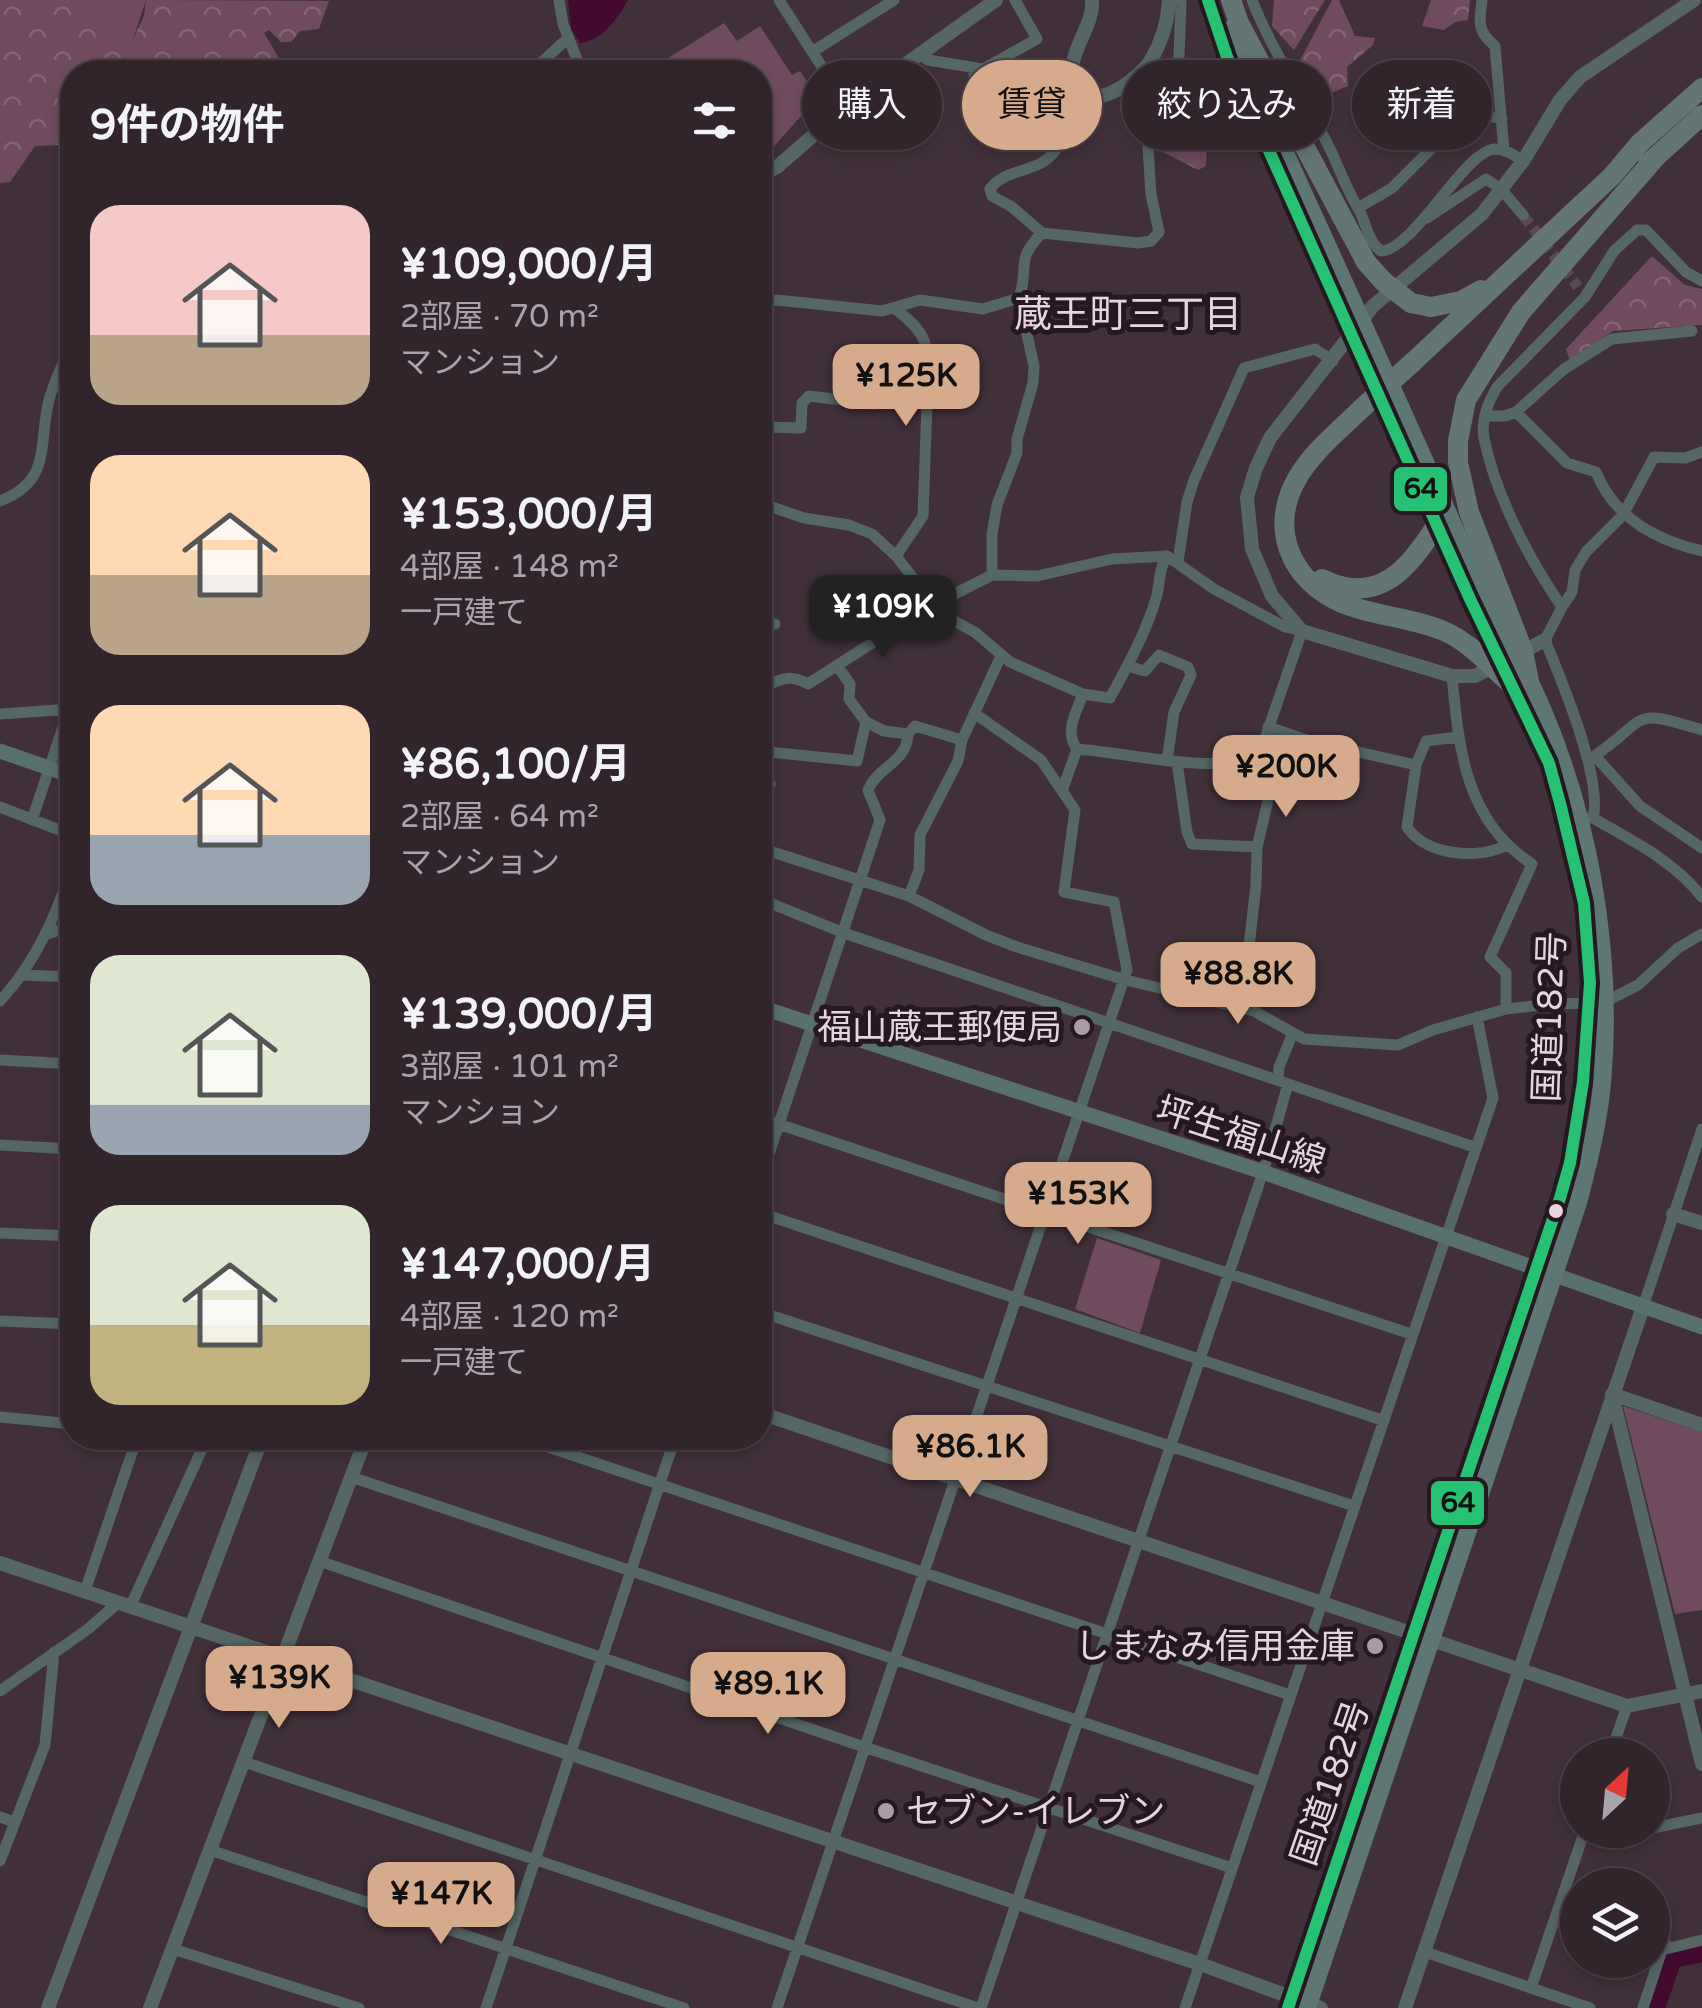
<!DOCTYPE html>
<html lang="ja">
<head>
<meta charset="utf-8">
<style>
	:root { --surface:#31242b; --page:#392c33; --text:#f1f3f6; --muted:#a8a4a9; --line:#4c4147; --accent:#d6ab8b }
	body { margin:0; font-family:"Varela Round","Noto Sans JP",sans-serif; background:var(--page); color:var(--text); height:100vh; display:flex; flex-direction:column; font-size:38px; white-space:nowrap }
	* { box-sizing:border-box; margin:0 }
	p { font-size:32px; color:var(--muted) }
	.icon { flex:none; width:55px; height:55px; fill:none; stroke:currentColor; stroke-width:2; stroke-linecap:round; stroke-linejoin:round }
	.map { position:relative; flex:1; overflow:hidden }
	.panel { position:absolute; left:60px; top:60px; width:712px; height:1390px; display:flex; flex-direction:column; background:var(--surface); border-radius:40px; box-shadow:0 5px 15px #0003,0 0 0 2px var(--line) }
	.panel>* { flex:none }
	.guide { position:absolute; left:802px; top:60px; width:748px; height:90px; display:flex; gap:20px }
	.needle { width:65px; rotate:26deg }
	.buttons { position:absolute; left:1560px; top:1738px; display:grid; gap:20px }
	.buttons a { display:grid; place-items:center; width:110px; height:110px; border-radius:50%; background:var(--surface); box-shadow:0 5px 15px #0003,0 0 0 2px var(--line); font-size:50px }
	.price { position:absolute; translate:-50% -85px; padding:0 22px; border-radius:20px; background:var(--accent); color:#111; font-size:32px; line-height:65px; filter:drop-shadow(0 2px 5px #0008) }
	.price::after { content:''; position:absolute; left:50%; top:60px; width:30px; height:22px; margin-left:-15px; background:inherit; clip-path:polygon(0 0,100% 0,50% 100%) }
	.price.selected { background:#222; color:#fff }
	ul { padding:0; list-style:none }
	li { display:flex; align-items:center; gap:30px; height:250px; padding:0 30px }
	li span { display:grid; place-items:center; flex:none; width:280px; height:200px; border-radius:30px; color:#555 }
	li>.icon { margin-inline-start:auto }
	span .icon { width:120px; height:120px; fill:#fffc; stroke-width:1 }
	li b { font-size:42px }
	h2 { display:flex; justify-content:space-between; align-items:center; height:120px; padding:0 30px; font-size:42px }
	.chip { padding:0 35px; border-radius:45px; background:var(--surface); box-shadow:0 5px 15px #0003,0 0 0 2px var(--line); font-size:35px; line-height:90px }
	.chip.selected { background:var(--accent); color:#111 }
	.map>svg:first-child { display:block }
</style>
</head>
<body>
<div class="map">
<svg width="1702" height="2008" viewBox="0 0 1702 2008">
	<defs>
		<pattern id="forest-crowns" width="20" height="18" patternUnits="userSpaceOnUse" patternTransform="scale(2.5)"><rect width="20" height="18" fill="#704b5f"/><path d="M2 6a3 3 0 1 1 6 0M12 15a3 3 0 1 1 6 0" fill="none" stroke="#846476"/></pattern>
	</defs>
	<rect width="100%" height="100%" fill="#413039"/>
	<path fill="#704b5f" d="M70 0H146L133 39 92 21Z
		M724 23 737 41 760 26 792 75 800 71 818 97 760 162V72H651L649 70Z
		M1097 1238 1161 1260 1140 1333 1075 1309Z
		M1623 1406 1702 1432V1610L1675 1614Z"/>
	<path fill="url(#forest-crowns)" d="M0 0H70L92 21 133 39 144 16 146 0 329 1 319 29 300 31 291 42H281L269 30 264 33 280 60 277 72H72V137L60 145 35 146 10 182 0 183Z
		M1274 0H1325L1294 50 1272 26Z
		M1332 0H1339L1355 36 1375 38 1373 45 1347 67 1348 86 1321 97 1294 72Z
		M1431 0H1470L1468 20 1455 22 1444 30 1422 26Z
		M1161 107 1177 121 1193 113 1216 117 1231 143 1207 142 1206 166 1198 170 1151 146 1153 120Z
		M1652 256 1685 285 1702 289V325L1613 331 1570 361 1566 349Z"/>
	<path fill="#420a2f" d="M568 0H628C618 18 602 41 580 43L571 29Z"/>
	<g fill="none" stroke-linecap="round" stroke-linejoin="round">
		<path stroke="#420a2f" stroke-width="18" d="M1656 2008 1673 1959 1702 1953"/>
		<path stroke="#5a4952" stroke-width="11" stroke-dasharray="11 5.5" stroke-linecap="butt" d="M1523 215 1578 287"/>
		<path stroke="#556664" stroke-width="11" d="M559 0 563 24 582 72
			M779 0 847 106
			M1252 0C1273 54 1307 101 1332 153 1341 173 1348 192 1359 210 1367 224 1367 241 1381 251 1414 250 1465 150 1495 149 1506 149 1514 155 1523 161
			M1482 0C1479 23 1477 31 1495 46L1504 151
			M812 52 894 0
			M920 54 928 60 983 69 1037 39 1015 0
			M974 70 975 95 1019 126 1053 142 1055 151C1038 174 1006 167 990 189L992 196 1012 207 1042 233
			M531 72 568 38
			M1358 208 1392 188 1463 117 1485 115 1502 119
			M1427 218 1486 179 1501 189 1523 215
			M1019 298C1030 267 1014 261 1042 233L1138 243 1151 241 1159 232 1151 194 1148 148 1153 108 1176 69 1179 56 1181 2 1174 0
			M760 302 777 300 882 311 920 300 983 309 1019 298 1034 366 1033 383 1017 439V453L997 505 992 534V575L1037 576 1112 559 1167 556 1214 589 1285 627 1302 631 1258 759 1270 792 1257 847 1256 885 1242 1007
			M894 308C926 332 937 349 913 385L927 404 923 516 896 556
			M1516 412 1567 463 1596 472C1614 517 1655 540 1702 551
			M1485 416H1505L1516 412 1564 369 1612 339 1692 331
			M760 427 801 428 802 403 809 396 874 404 913 385
			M0 501C52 481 38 445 49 400 54 380 66 360 72 340
			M760 503 804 518 849 525 872 534 896 556 940 613 976 633 1010 662 1083 694 1110 698C1128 665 1147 631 1157 595 1160 581 1159 569 1167 556
			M1178 562 1187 502 1194 480 1244 368 1315 349 1333 361
			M1562 607 1572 592 1575 570 1586 552 1623 515 1654 457 1685 458 1702 452
			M760 624H775
			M1127 666 1145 671 1159 655 1188 667 1191 675 1174 712 1167 761
			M1452 676C1459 749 1465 821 1532 864L1490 957 1506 973V1009
			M760 688C780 680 788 673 808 684L925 609 992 575
			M0 714 72 709
			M866 722 884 731 908 734 915 726 962 740
			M1268 727 1310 741 1416 765
			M1458 737 1426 741 1416 765 1407 827C1426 856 1479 860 1507 845
			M1077 749C1064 731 1076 713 1083 694
			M760 751 857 761 866 722 849 699 850 684 838 667
			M1593 757C1650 719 1627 706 1702 730
			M1596 757 1640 806 1702 848
			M1177 762 1187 832 1192 844 1257 847
			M760 787 770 784
			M1062 791 1077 749C1136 754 1198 772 1258 759
			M0 807 72 835
			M1587 818H1593C1632 841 1673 860 1702 897
			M1593 818C1603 779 1561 679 1545 640L1562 607C1530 561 1495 494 1484 438 1481 421 1488 402 1497 387L1585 297 1614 251 1637 230H1646L1686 272 1702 281
			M32 820 69 709
			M760 848 909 896 986 935 1017 947 1122 979 1254 1011 1304 1039 1398 1045 1433 1030 1506 1009 1551 1004 1603 1003 1638 985 1678 948 1702 934
			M909 896 919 870 920 835 958 761 962 740 1001 656
			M760 899 844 933 1474 1147
			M47 934 72 926
			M22 975 72 977
			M0 1001C36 962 55 917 72 868
			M0 1060 72 1064
			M1278 1080 1279 1067 1292 1035
			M760 1118 1411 1334
			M0 1145 72 1149
			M760 1181 880 820 868 790C878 766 907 763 908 734
			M760 1213 1382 1420
			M0 1233 72 1236
			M1643 1307 1702 1129
			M760 1312 1354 1506
			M0 1321 72 1324
			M0 1417 72 1424
			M521 1438 1290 1695
			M351 1477 1261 1782
			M319 1561 864 1747 1232 1868
			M85 1591 137 1438
			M131 1605 207 1438
			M0 1691 88 1629 119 1602
			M1610 1755 1627 1706
			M244 1762 978 2008
			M0 1817 14 1822
			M1652 1828 1702 1818
			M1585 1831 1602 1838 1641 1830
			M210 1850 684 2008
			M0 1861 45 1745 54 1652
			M1652 1922 1667 1946
			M173 1949 359 2008
			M1425 1952 1590 2008
			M1531 1988 1585 1830
			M486 2008 675 1438
			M777 2008 1127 970 1114 902 1064 892 1075 810 1041 760 974 713
			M981 2008 1263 1172 1288 1084
			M1185 2008 1493 1098 1477 1017
			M1643 2008 1662 1950 1702 1940"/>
		<path stroke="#556664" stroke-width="14" d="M1092 0C1095 27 1063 56 1075 83 1090 117 1139 79 1151 60 1162 41 1168 21 1169 0
			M760 176 777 167 847 106 996 0
			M1516 655 1545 640
			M1497 665 1475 676H1452L1302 631 1272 596 1252 549 1247 497 1256 468 1270 438 1373 306 1482 214 1523 161 1560 100 1580 77 1694 0
			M1673 1214 1702 1223
			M1612 1394 1702 1425
			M1612 1395 1702 1764
			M760 1413 1627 1706 1702 1691
			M0 1563 1200 1964 1321 2008
			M48 2008 262 1438
			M150 2008 366 1438
			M1405 2008 1643 1307"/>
		<path stroke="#59716e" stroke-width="15" d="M0 751 72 776
			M760 1007 1263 1172 1702 1327"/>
		<path stroke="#5e7674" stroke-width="18" d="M1208 0 1227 57 1470 599 1549 763 1560 803 1584 903 1590 983 1583 1082 1570 1163 1560 1198 1288 2008
			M1231 29 1238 50C1310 208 1383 366 1453 525 1476 578 1503 628 1529 680 1588 803 1614 949 1602 1084 1598 1125 1588 1164 1578 1203L1307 2008"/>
		<path stroke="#637675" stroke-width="20" d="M1231 0 1239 23 1366 262 1384 282
			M1648 164 1702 115
			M1431 307 1461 301 1481 290
			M1413 362 1612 176 1640 143 1702 88
			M1361 409C1340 430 1313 451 1298 477 1268 527 1290 581 1342 603 1376 617 1413 617 1446 632 1472 644 1491 667 1512 685
			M1322 579C1378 607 1410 568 1437 524
			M1529 681 1523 651 1469 512 1458 463V441L1466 400 1521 312 1656 157"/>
		<path stroke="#637675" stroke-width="20" d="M1384 282 1411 303 1431 307
			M1361 409 1413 362"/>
		<defs>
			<path id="bus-1" d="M1208 0 1227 57 1470 599 1549 763 1560 803 1584 903 1590 983 1583 1082 1570 1163 1560 1198 1288 2008"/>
		</defs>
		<use href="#bus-1" stroke="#25181f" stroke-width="20"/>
		<use href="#bus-1" stroke="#26c172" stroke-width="12"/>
	</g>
	<g fill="#ad9ba4" stroke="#25181f" stroke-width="4">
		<circle cx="1082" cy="1027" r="10"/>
		<circle cx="1375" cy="1646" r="10"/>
		<circle cx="886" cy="1811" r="10"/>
	</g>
	<circle fill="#e7d4de" stroke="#25181f" stroke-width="4" cx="1556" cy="1211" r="9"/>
	<g text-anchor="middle" stroke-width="10" stroke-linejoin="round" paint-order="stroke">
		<g font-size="35" fill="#e7d4de" stroke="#25181f">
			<text transform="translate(1549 1017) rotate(-88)" y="12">国道182号</text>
			<text transform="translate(1241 1135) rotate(18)" y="12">坪生福山線</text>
			<text transform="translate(1330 1783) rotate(-71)" y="12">国道182号</text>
		</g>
		<g font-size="35" fill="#e7d4de" stroke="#25181f" text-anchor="end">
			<text x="1062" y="1039">福山蔵王郵便局</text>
			<text x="1355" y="1658">しまなみ信用金庫</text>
			<text x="906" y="1823" text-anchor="start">セブン-イレブン</text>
		</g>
		<g font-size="38" fill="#e7d4de" stroke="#25181f">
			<text x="1128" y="327">蔵王町三丁目</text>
		</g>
	</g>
	<g stroke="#25181f" stroke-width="4">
		<rect x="1392" y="465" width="57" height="48" rx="10" fill="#26c172"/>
		<rect x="1429" y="1479" width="57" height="48" rx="10" fill="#26c172"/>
	</g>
	<g font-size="28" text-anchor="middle" font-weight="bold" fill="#111">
		<text x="1421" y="498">64</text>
		<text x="1458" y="1512">64</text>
	</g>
</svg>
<div class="buttons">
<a><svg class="needle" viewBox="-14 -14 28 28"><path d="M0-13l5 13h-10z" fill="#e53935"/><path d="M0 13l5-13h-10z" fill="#a8a4a9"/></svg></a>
<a><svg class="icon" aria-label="layers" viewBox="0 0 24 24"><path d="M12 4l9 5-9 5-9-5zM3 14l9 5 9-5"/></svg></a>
</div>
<b class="price" style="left:906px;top:429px">¥125K</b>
<b class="price selected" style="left:883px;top:660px">¥109K</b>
<b class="price" style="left:1286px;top:820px">¥200K</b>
<b class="price" style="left:1238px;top:1027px">¥88.8K</b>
<b class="price" style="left:1078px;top:1247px">¥153K</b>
<b class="price" style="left:970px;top:1500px">¥86.1K</b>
<b class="price" style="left:279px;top:1731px">¥139K</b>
<b class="price" style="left:768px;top:1737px">¥89.1K</b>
<b class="price" style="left:441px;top:1947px">¥147K</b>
<div class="guide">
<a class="chip">購入</a>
<a class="chip selected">賃貸</a>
<a class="chip">絞り込み</a>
<a class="chip">新着</a>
</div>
<section class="panel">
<h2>9件の物件<svg class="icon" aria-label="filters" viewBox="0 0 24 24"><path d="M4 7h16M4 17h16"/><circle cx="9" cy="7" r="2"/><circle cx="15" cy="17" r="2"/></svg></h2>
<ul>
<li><span style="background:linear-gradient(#f6c9c9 65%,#b9a48a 0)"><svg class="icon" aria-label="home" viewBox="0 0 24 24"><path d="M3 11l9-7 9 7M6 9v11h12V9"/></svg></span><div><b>¥109,000/月</b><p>2部屋 · 70 m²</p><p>マンション</p></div></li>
<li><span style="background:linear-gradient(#ffd9b3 60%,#b9a48a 0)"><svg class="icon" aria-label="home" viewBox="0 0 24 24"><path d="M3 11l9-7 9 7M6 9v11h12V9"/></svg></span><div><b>¥153,000/月</b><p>4部屋 · 148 m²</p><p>一戸建て</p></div></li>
<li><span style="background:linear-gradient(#ffd9b3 65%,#9aa5b1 0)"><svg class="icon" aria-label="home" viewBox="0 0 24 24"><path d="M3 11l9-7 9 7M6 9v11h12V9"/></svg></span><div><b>¥86,100/月</b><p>2部屋 · 64 m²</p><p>マンション</p></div></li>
<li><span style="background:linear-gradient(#dfe7d0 75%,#9aa5b1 0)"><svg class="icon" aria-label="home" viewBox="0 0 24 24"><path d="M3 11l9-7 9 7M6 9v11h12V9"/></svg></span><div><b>¥139,000/月</b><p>3部屋 · 101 m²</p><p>マンション</p></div></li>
<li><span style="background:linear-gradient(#dfe7d0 60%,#c2b280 0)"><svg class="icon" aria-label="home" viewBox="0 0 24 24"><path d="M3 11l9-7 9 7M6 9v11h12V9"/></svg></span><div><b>¥147,000/月</b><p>4部屋 · 120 m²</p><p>一戸建て</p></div></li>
</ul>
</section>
</div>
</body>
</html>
